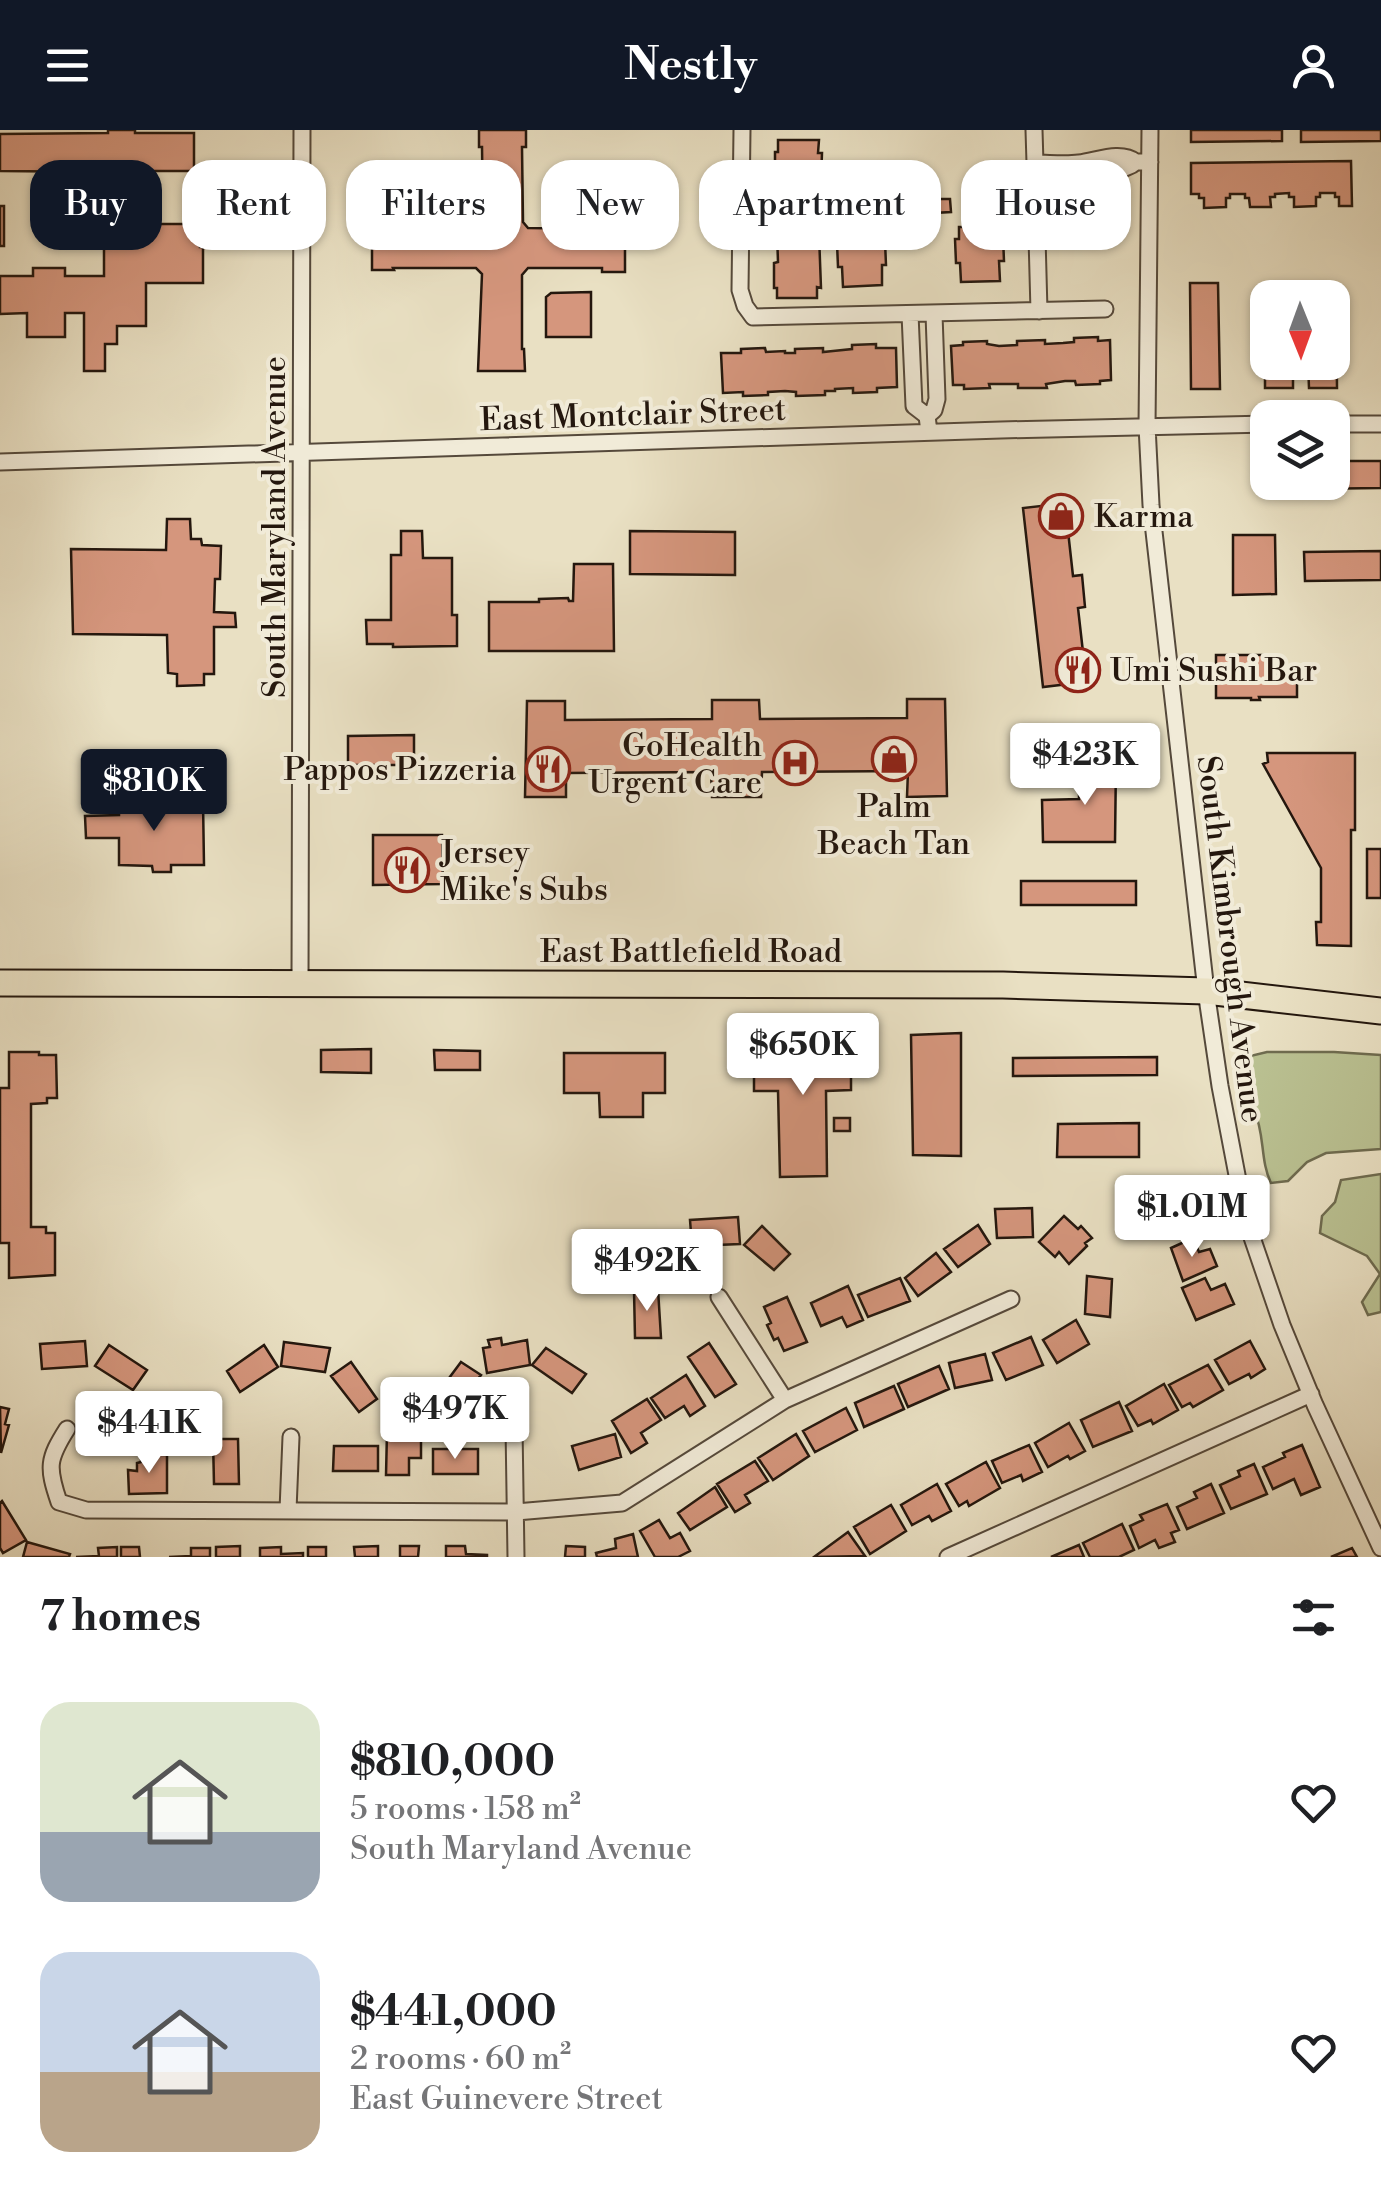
<!DOCTYPE html>
<html lang="en">
<head>
<meta charset="utf-8">
<style>
	:root { --surface:#fff; --page:#f6f6f6; --text:#202124; --muted:#757577; --accent:#111827 }
	body { margin:0; font-family:"Libre Bodoni",serif; background:var(--page); color:var(--text); height:100vh; display:flex; flex-direction:column; font-size:38px; white-space:nowrap }
	* { box-sizing:border-box; margin:0 }
	p { font-size:32px; color:var(--muted) }
	.icon { flex:none; width:55px; height:55px; fill:none; stroke:currentColor; stroke-width:2; stroke-linecap:round; stroke-linejoin:round }
	.map { position:relative; height:1427px; overflow:hidden }
	.details { display:flex; flex-direction:column; background:var(--surface); flex:1 }
	.details>* { flex:none }
	.banner { position:absolute; left:30px; top:30px; width:1322px; height:90px; display:flex; gap:20px }
	.needle { width:65px; rotate:179deg }
	.controls { position:absolute; left:1250px; top:150px; display:grid; gap:20px }
	.controls a { display:grid; place-items:center; width:100px; height:100px; border-radius:20px; background:var(--surface); box-shadow:0 2px 8px #0004; font-size:50px }
	.price { position:absolute; translate:-50% -85px; padding:0 22px; border-radius:10px; background:#fff; color:#222; font-size:32px; line-height:65px; filter:drop-shadow(0 2px 5px #0008) }
	.price::after { content:''; position:absolute; left:50%; top:60px; width:30px; height:22px; margin-left:-15px; background:inherit; clip-path:polygon(0 0,100% 0,50% 100%) }
	.price.selected { background:var(--accent); color:#fff }
	ul { padding:0; list-style:none }
	li { display:flex; align-items:center; gap:30px; height:250px; padding:0 40px }
	li span { display:grid; place-items:center; flex:none; width:280px; height:200px; border-radius:30px; color:#555 }
	li>.icon { margin-inline-start:auto }
	span .icon { width:120px; height:120px; fill:#fffc; stroke-width:1 }
	li b { font-size:42px }
	h2 { display:flex; justify-content:space-between; align-items:center; height:120px; padding:0 40px; font-size:42px }
	.tag { padding:0 35px; border-radius:30px; background:var(--surface); box-shadow:0 2px 8px #0004; font-size:35px; line-height:90px }
	.tag.selected { background:var(--accent); color:#fff }
	header { display:flex; justify-content:space-between; align-items:center; height:130px; padding:0 40px; background:var(--accent); color:#fff; font-size:45px; font-weight:700 }
	.map>svg:first-child { display:block }
</style>
</head>
<body>
<header><svg class="icon" aria-label="menu" viewBox="0 0 24 24"><path d="M4 6h16M4 12h16M4 18h16"/></svg>Nestly<svg class="icon" aria-label="person" viewBox="0 0 24 24"><circle cx="12" cy="8" r="4"/><path d="M4 21q1-7 8-7t8 7"/></svg></header>
<div class="map">
<svg width="1381" height="1427" viewBox="0 0 1381 1427">
	<rect width="100%" height="100%" fill="#e9e0c3"/>
	<filter id="stains"><feTurbulence type="fractalNoise" baseFrequency=".002" numOctaves="4"/><feColorMatrix values="0 0 0 0 .2 0 0 0 0 .09 0 0 0 0 .02 0 0 0 .5 -.17"/></filter>
	<radialGradient id="worn" r=".72"><stop offset=".6" stop-color="#630" stop-opacity="0"/><stop offset="1" stop-color="#630" stop-opacity=".3"/></radialGradient>
	<path fill="#bac192" stroke="#6f6c50" stroke-width="2.5" d="M1267 922H1334L1381 925V1019L1326 1023 1307 1032 1288 1051 1271 1053C1260 1031 1265 1003 1254 980 1248 969 1237 957 1239 942 1240 937 1243 932 1246 927Z
		M1381 1044V1182L1368 1185 1362 1172 1380 1144 1367 1126 1320 1103 1322 1086 1335 1072 1341 1050Z"/>
	<path fill="#d5967d" stroke="#24170e" stroke-width="2.5" d="M108 0H135V3H194V41H141V94H200V117H203V153H146V196H117V214H105V241H84V183H65V207H27V183L0 184V146H33V138H65V146H104V42L0 41V4L108 3Z
		M479 0H526V17H522L523 92 528 98 603 99V96H625V142H602V138H528L522 145V219H524L525 241H478L482 144 476 138H393L394 140H372V94L477 98 483 92 482 17H479Z
		M1191 0H1282V11L1191 12Z
		M1301 0H1381V11L1301 12Z
		M778 10H819L818 23H822L820 76H823V104H819L821 158 817 157V168H777V158H774V133L778 132 776 74 780 75V57H777L778 46H775V22H778Z
		M1351 31 1352 76H1339V67H1335V63H1320V67H1316V76L1294 77V67H1289V63L1275 64V67H1270L1271 77H1250L1249 68H1245V64H1230V68H1226V77L1204 78V68H1199V64H1191V33Z
		M924 54 932 59 934 69H950L951 82 934 83 935 91 904 92 903 84 885 85 884 71 903 70 904 61 909 56Z
		M0 76H4V116H0Z
		M998 88 999 107H1003L1004 131H999L1000 151 961 152 960 133H956L955 109H959V97H977L976 89Z
		M862 93V100L880 99 881 111H885L886 135H882V155L843 157 842 137H838L837 113H841L840 94Z
		M1190 153H1218L1220 259H1191Z
		M1292 153V168H1268V232H1293V258H1265V154Z
		M1308 154H1336L1337 258H1309L1308 232H1332V168H1308Z
		M591 162V207H546V167L551 163Z
		M1098 207V211L1110 210 1111 250 1100 251V254L1076 255 1075 251H1065L1046 254 1047 258H1018V254H989L990 258 964 259V255H953L951 216 963 215V212L987 211V214L999 216 1017 215V211L1045 210V214L1063 213 1074 212V208Z
		M876 214V218H896L897 257 877 258V262L853 263V258L835 259V261H825V265L796 266V262L785 261 768 262V265L743 266V262L723 263 721 223H741V219L765 218 766 222 785 221V223H795V219L823 218V222L833 221 852 219V215Z
		M1332 331H1381V358L1306 359V352H1332Z
		M1072 370 1075 391 1067 392 1073 446 1082 445 1085 477 1078 478 1084 531 1092 530 1094 551 1043 557 1023 378 1059 374V371Z
		M167 389H190L191 409H201L202 415 221 416 220 449H215L214 482 235 483 236 497H214V544H204V555L177 556V544L168 543 167 505 73 504 71 419 166 420Z
		M401 401H422L423 428H452V485H457V516L393 517V514H367L366 490H391V425H401Z
		M630 401 735 402V445L630 444Z
		M1233 405H1275L1276 464 1233 465Z
		M1381 421V450L1305 451 1304 422Z
		M574 434H613L614 521H489V472H539V469L568 468 569 471H573Z
		M1216 525H1273V544H1297V567H1259L1260 570H1251V568H1216Z
		M907 569H945L947 666 907 667 908 641 762 642 761 667H712L711 642 566 643V667H525L527 571H565V590L712 589V570H759L760 589 907 588Z
		M414 605V635H348V606Z
		M1267 623H1355V700H1351V816L1317 815 1316 792H1321V738L1263 634 1268 632Z
		M1079 631 1116 632 1115 712H1043L1042 670 1079 669Z
		M203 671 204 735H171V742H153L152 736 119 735V708H86L85 686 119 685V673Z
		M373 705H442L443 754 373 755Z
		M1367 719H1381V768H1367Z
		M1021 751H1136V775H1021Z
		M961 903V1026L913 1025 911 905Z
		M754 913H851V960L826 961 827 1046 780 1047 778 961H754Z
		M371 919V943L321 942V920Z
		M434 920 480 921V940H435Z
		M9 922H39V925H56L57 968H47V973L31 974V1097H46V1103H55V1145L9 1148V1113H0V958H9Z
		M564 923H665V963H643V987H600L599 963H564Z
		M1157 927V945L1013 946V928Z
		M834 988H850V1001H834Z
		M1139 993V1027H1057L1058 994Z
		M1185 1063 1187 1071 1191 1070 1193 1077 1199 1076 1204 1094 1168 1102 1159 1069Z
		M1032 1078 1033 1107 997 1108 995 1079Z
		M1064 1086 1078 1099 1081 1096 1092 1108 1085 1113 1087 1116 1069 1134 1059 1122 1055 1127 1039 1112Z
		M738 1087 740 1114 692 1116 690 1090Z
		M978 1095 990 1114 958 1137 944 1119Z
		M762 1096 790 1124 774 1140 744 1115Z
		M650 1103 669 1113 662 1124 676 1134 662 1155 631 1135Z
		M1193 1108 1199 1122 1210 1119 1217 1136 1183 1151 1171 1118Z
		M936 1123 951 1142 918 1166 905 1148Z
		M1087 1146 1112 1149 1110 1187 1085 1184Z
		M900 1148 910 1171 868 1187 858 1165Z
		M1205 1148 1211 1160 1225 1154 1234 1174 1196 1190 1182 1158Z
		M848 1156 863 1190 847 1197 842 1187 821 1196 811 1173Z
		M658 1159 661 1208H635L634 1160Z
		M787 1167 807 1212 784 1221 778 1208 774 1210 767 1195 771 1193 764 1177Z
		M1076 1190 1089 1214 1057 1233 1043 1210Z
		M1031 1207 1043 1235 1006 1250 993 1223Z
		M501 1208 502 1215 527 1210 530 1235 487 1243 483 1218 490 1217 488 1210Z
		M85 1211 87 1236 42 1239 40 1214Z
		M1250 1211 1265 1239 1251 1248 1249 1244 1229 1254 1215 1230Z
		M284 1212 330 1218 325 1242 281 1236Z
		M709 1213 736 1254 715 1267 688 1227Z
		M109 1215 147 1240 133 1260 95 1236Z
		M264 1215 278 1237 240 1262 227 1241Z
		M546 1218 586 1244 572 1263 532 1235Z
		M985 1224 992 1250 955 1258 949 1233Z
		M351 1232 377 1269 359 1282 331 1246Z
		M461 1232 481 1245 471 1258 475 1262 468 1272 463 1269 455 1281 435 1267Z
		M1208 1235 1223 1260 1193 1277 1190 1273 1182 1277 1169 1255Z
		M939 1236 949 1259 908 1277 898 1254Z
		M686 1245 705 1276 690 1286 684 1276 665 1288 651 1268Z
		M1164 1254 1178 1280 1153 1294 1151 1290 1138 1296 1126 1276Z
		M894 1256 904 1279 864 1297 855 1273Z
		M155 1263 163 1308 140 1312 131 1267Z
		M647 1269 661 1290 641 1303 647 1313 631 1323 612 1291Z
		M1119 1272 1132 1301 1093 1317 1081 1290Z
		M0 1277 9 1279 5 1294 9 1295 1 1323Z
		M846 1278 857 1300 815 1322 803 1301Z
		M415 1289 416 1302H421V1328H409V1345H386L387 1302H399L398 1290Z
		M1069 1293 1085 1321 1070 1329 1068 1326 1048 1337 1035 1313Z
		M615 1304 621 1327 579 1340 572 1316Z
		M796 1304 809 1326 773 1350 758 1328Z
		M213 1309H238L239 1354H214Z
		M1029 1315 1042 1342 1023 1351 1021 1345 1002 1353 992 1331Z
		M1302 1315 1320 1357 1301 1365 1294 1349 1273 1359 1263 1337 1285 1327 1283 1323Z
		M334 1316H378V1341H333Z
		M433 1319H478V1344H433Z
		M141 1324 167 1325V1363L129 1364 128 1340 137 1341V1333L141 1332Z
		M755 1331 768 1351 745 1365 750 1373 735 1382 717 1354Z
		M986 1332 1000 1358 969 1376 967 1371 959 1376 946 1354Z
		M1254 1334 1267 1364 1231 1379 1220 1355 1240 1346 1238 1341Z
		M937 1354 951 1381 932 1391 929 1386 912 1395 901 1375Z
		M1211 1354 1224 1383 1187 1399 1177 1377 1197 1368 1194 1362Z
		M715 1357 727 1377 690 1400 678 1383Z
		M2 1371 26 1410 3 1423 0 1418V1373Z
		M1167 1374 1179 1400 1171 1403 1175 1412 1159 1418 1155 1410 1139 1418 1130 1396 1143 1390 1140 1385Z
		M891 1375 906 1401 870 1424 854 1397Z
		M659 1390 670 1408 680 1403 690 1421 678 1427H655L640 1401Z
		M1122 1394 1134 1420 1119 1427H1090L1083 1413Z
		M848 1402 865 1426 814 1427Z
		M633 1404 638 1427H597L596 1423 616 1418 615 1409Z
		M27 1412 70 1424 69 1427H23Z
		M1079 1415 1084 1427H1051Z
		M240 1416V1427H216V1417Z
		M378 1416V1427H355L354 1417Z
		M400 1416H419L418 1427H400Z
		M446 1416H465L466 1424 487 1425V1427H446Z
		M566 1416 585 1417V1427H565Z
		M117 1417V1427H76L99 1426 98 1418Z
		M121 1417H139L140 1427H121Z
		M281 1417V1424L303 1423V1427H260V1418Z
		M308 1417H326V1427H308Z
		M191 1418H210V1427H169L191 1426Z
		M1352 1418 1357 1427H1331Z"/>
	<g fill="none" stroke-linecap="round" stroke-linejoin="round">
		<defs>
			<path id="street" d="M742 0 740 160 745 176 753 187 1105 179
				M1034 0 1035 33
				M1150 0 1147 296 1151 375 1206 861 1220 956 1245 1087 1282 1195 1315 1275 1381 1418
				M1083 33C1097 41 1124 43 1136 32
				M1039 181 1035 33C1049 33 1065 35 1079 33 1097 31 1120 20 1136 32H1150
				M910 184 914 276 927 286
				M1332 294H1381
				M929 302 927 286 934 280 937 269 934 184
				M0 332 1001 300 1268 294
				M300 855 302 0
				M719 1167 785 1270
				M514 1297 516 1427
				M67 1299C48 1329 47 1337 59 1372L86 1380 516 1382 622 1373 785 1270 1011 1169
				M288 1380 291 1307
				M948 1427 1311 1264"/>
			<path id="primary" d="M0 853 1003 855 1206 861 1381 881"/>
		</defs>
		<use href="#street" stroke="#55493b" stroke-width="19"/>
		<use href="#primary" stroke="#24170e" stroke-width="29"/>
		<use href="#street" stroke="#f1ebd8" stroke-width="15"/>
		<use href="#primary" stroke="#e9e0c3" stroke-width="25"/>
	</g>
	<defs>
		<symbol id="shop-ring" viewBox="-11 -11 22 22"><circle r="9.5" fill="#f1ebd8" stroke="#8f2418" stroke-width="1.5"/><path d="M-5-2.5h2.3a2.7 3.5 0 0 1 5.4 0H5L5.5 6h-11ZM-1.5-2.5h3a1.5 2.3 0 0 0-3 0Z" fill="#8f2418"/></symbol>
		<symbol id="restaurant-ring" viewBox="-11 -11 22 22"><circle r="9.5" fill="#f1ebd8" stroke="#8f2418" stroke-width="1.5"/><path d="M-5-6h1v4h1v-4h1v4h1v-4h1v5L-1.5 .5V6h-2V.5L-5-1ZM5-6V6H3V1.5H1.5Q1.5-4 5-6Z" fill="#8f2418"/></symbol>
		<symbol id="hospital-ring" viewBox="-11 -11 22 22"><circle r="9.5" fill="#f1ebd8" stroke="#8f2418" stroke-width="1.5"/><path d="M-5-5h3v3.5h4V-5h3V5h-3V1.5h-4V5h-3Z" fill="#8f2418"/></symbol>
	</defs>
	<g fill-rule="evenodd">
		<use href="#shop-ring" x="1036" y="361" width="50" height="50"/>
		<use href="#restaurant-ring" x="1053" y="515" width="50" height="50"/>
		<use href="#shop-ring" x="869" y="604" width="50" height="50"/>
		<use href="#hospital-ring" x="770" y="608" width="50" height="50"/>
		<use href="#restaurant-ring" x="523" y="614" width="50" height="50"/>
		<use href="#restaurant-ring" x="382" y="715" width="50" height="50"/>
	</g>
	<g text-anchor="middle" stroke-width="8" stroke-linejoin="round" paint-order="stroke">
		<g font-size="32" fill="#24170e" stroke="#f1ebd8">
			<text transform="translate(633 284) rotate(-2)" y="11">East Montclair Street</text>
			<text transform="translate(274 397) rotate(-90)" y="11">South Maryland Avenue</text>
			<text transform="translate(1231 809) rotate(83)" y="11">South Kimbrough Avenue</text>
			<text x="691" y="832">East Battlefield Road</text>
		</g>
		<g font-size="32" fill="#24170e" stroke="#f1ebd8" text-anchor="start">
			<text x="1094" y="397">Karma</text>
			<text x="1110" y="551">Umi Sushi Bar</text>
			<text x="762" y="626" text-anchor="end">GoHealth<tspan x="762" dy="37">Urgent Care</tspan></text>
			<text x="516" y="650" text-anchor="end">Pappos Pizzeria</text>
			<text x="894" y="687" text-anchor="middle">Palm<tspan x="894" dy="37">Beach Tan</tspan></text>
			<text x="440" y="733">Jersey<tspan x="440" dy="37">Mike's Subs</tspan></text>
		</g>
	</g>
	<rect width="100%" height="100%" filter="url(#stains)"/>
	<rect width="100%" height="100%" fill="url(#worn)"/>
</svg>
<div class="controls">
<a><svg class="needle" viewBox="-14 -14 28 28"><path d="M0-13l5 13h-10z" fill="#e53935"/><path d="M0 13l5-13h-10z" fill="#757577"/></svg></a>
<a><svg class="icon" aria-label="layers" viewBox="0 0 24 24"><path d="M12 4l9 5-9 5-9-5zM3 14l9 5 9-5"/></svg></a>
</div>
<b class="price" style="left:1085px;top:678px">$423K</b>
<b class="price selected" style="left:154px;top:704px">$810K</b>
<b class="price" style="left:803px;top:968px">$650K</b>
<b class="price" style="left:1192px;top:1130px">$1.01M</b>
<b class="price" style="left:647px;top:1184px">$492K</b>
<b class="price" style="left:455px;top:1332px">$497K</b>
<b class="price" style="left:149px;top:1346px">$441K</b>
<div class="banner">
<a class="tag selected">Buy</a>
<a class="tag">Rent</a>
<a class="tag">Filters</a>
<a class="tag">New</a>
<a class="tag">Apartment</a>
<a class="tag">House</a>
</div>
</div>
<section class="details">
<h2>7 homes<svg class="icon" aria-label="filters" viewBox="0 0 24 24"><path d="M4 7h16M4 17h16"/><circle cx="9" cy="7" r="2"/><circle cx="15" cy="17" r="2"/></svg></h2>
<ul>
<li><span style="background:linear-gradient(#dfe7d0 65%,#9aa5b1 0)"><svg class="icon" aria-label="home" viewBox="0 0 24 24"><path d="M3 11l9-7 9 7M6 9v11h12V9"/></svg></span><div><b>$810,000</b><p>5 rooms · 158 m²</p><p>South Maryland Avenue</p></div><svg class="icon" aria-label="heart" viewBox="0 0 24 24"><path d="M12 20l-8-8c-3-5 5-10 8-4 3-6 11-1 8 4z"/></svg></li>
<li><span style="background:linear-gradient(#c9d6e8 60%,#b9a48a 0)"><svg class="icon" aria-label="home" viewBox="0 0 24 24"><path d="M3 11l9-7 9 7M6 9v11h12V9"/></svg></span><div><b>$441,000</b><p>2 rooms · 60 m²</p><p>East Guinevere Street</p></div><svg class="icon" aria-label="heart" viewBox="0 0 24 24"><path d="M12 20l-8-8c-3-5 5-10 8-4 3-6 11-1 8 4z"/></svg></li>
</ul>
</section>
</body>
</html>
